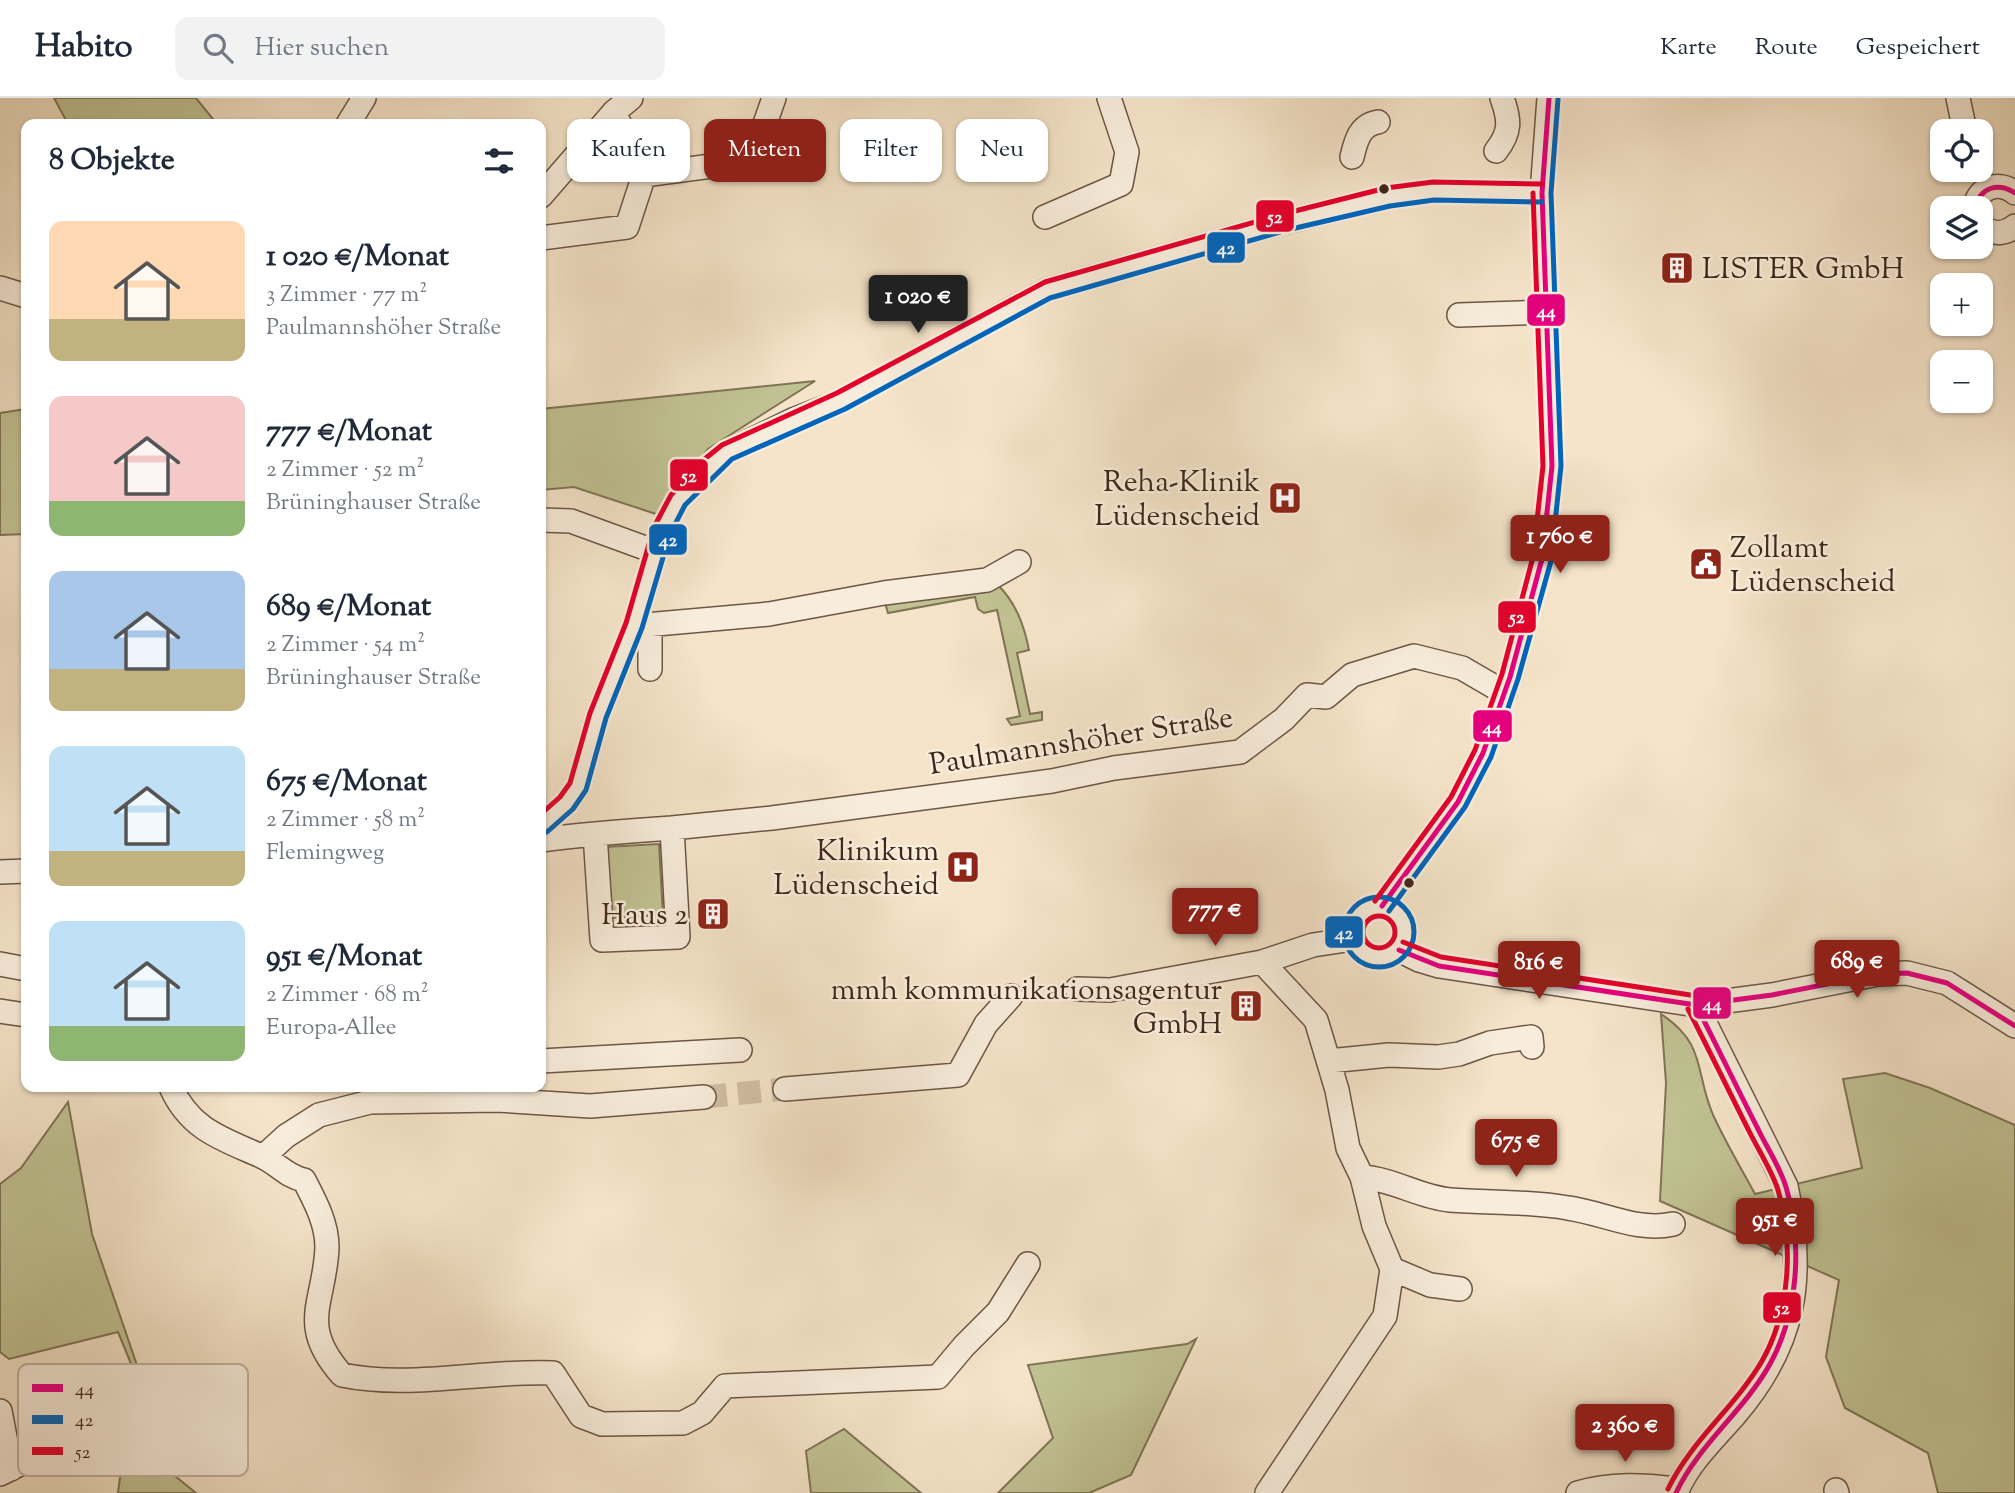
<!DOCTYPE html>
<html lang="de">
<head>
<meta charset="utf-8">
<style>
	:root { --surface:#fff; --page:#f2f2f3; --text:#1f2937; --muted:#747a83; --line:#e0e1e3; --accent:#8f2418 }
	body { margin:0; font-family:"Sorts Mill Goudy",serif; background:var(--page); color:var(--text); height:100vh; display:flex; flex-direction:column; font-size:26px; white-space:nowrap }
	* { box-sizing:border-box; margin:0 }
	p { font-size:23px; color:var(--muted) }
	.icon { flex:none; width:38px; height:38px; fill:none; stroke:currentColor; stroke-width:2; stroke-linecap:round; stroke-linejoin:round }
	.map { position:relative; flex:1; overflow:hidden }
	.panel { position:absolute; left:21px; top:21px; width:525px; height:973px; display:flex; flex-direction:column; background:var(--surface); border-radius:14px; box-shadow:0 2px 5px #0004 }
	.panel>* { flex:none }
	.top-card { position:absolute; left:567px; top:21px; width:665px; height:63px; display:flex; gap:14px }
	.buttons { position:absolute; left:1930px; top:21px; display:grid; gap:14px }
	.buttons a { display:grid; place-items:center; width:63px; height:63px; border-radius:14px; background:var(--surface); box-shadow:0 2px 5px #0004; font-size:35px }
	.price { position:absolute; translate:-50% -60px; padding:0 16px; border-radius:7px; background:var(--accent); color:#fff; font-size:23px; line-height:46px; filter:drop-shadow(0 2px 4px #0008) }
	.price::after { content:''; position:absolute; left:50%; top:42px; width:21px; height:16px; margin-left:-10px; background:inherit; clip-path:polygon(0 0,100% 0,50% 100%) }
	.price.current { background:#222; color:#fff }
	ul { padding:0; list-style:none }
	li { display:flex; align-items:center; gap:21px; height:175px; padding:0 28px }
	li span { display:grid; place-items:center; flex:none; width:196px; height:140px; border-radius:14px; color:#555 }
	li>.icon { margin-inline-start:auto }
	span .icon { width:84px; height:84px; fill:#fffc; stroke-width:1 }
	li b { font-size:30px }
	h2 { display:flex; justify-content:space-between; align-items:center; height:84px; padding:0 28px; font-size:30px }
	.pill { padding:0 24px; border-radius:14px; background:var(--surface); box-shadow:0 2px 5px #0004; font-size:24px; line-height:63px }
	.pill.current { background:var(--accent); color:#fff }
	header { display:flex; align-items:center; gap:42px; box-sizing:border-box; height:98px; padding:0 35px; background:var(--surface); border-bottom:2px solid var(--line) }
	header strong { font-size:33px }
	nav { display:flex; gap:38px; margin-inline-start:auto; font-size:24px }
	.search { width:490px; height:63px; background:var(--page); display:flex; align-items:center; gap:18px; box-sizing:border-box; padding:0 24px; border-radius:14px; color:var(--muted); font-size:26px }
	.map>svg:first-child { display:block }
</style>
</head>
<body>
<header>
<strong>Habito</strong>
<div class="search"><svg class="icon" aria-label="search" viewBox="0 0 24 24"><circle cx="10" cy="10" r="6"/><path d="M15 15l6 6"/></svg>Hier suchen</div>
<nav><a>Karte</a><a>Route</a><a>Gespeichert</a></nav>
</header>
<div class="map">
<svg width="2015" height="1395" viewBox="0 0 2015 1395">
	<rect width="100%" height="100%" fill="#f5e4c9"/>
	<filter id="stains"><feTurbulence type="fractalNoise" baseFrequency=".00286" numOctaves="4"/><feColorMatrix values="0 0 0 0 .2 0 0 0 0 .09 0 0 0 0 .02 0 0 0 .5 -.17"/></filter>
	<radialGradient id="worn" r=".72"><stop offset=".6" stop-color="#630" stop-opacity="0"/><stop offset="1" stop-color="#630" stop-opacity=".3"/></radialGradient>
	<path fill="#c1c293" stroke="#807456" stroke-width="2" d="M54 0H196L217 26H68Z
		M815 283 708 351 659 417 574 389 541 392V311Z
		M26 311V436L0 437V315Z
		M998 487C1016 505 1024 527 1029 552L1017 555 1030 616 1042 614V622L1011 627 1007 621 1020 618 997 512 984 515 978 511 975 499 888 515 885 505Z
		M659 746 663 817 610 820 605 749Z
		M1661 916C1708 947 1694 975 1714 1019 1726 1045 1741 1070 1755 1096L1862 1070 1843 981 1885 975 1930 990 2015 1027V1395H1938L1928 1355 1845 1310 1826 1259 1839 1182 1660 1103 1666 985Z
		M68 1004 92 1136 175 1378 196 1395H118L123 1356 143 1355 150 1312 118 1234 9 1261 0 1254V1086L21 1070Z
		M1196 1241 1131 1377 1089 1395H998L1053 1340 1028 1267 1187 1246Z
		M844 1331 921 1395H811L806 1353Z"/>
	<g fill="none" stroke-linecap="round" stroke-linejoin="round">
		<path stroke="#d1bea6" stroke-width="23" stroke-dasharray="23 11" stroke-linecap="butt" d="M704 999 785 991"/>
		<defs>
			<path id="minor" d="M1958 0 1965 33
				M348 26 364 0
				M1496 53C1511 34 1510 22 1502 0
				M1352 59C1356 42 1360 27 1378 24
				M644 77 749 63 755 54 774 0
				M541 98 614 14 631 0
				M1975 110C1977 89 1999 82 2015 95
				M1045 119 1121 86 1127 54 1109 0
				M1981 127C1992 137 2004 137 2015 128
				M541 140 627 129 644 77 614 14
				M0 190 26 198
				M1459 217 1548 214
				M541 422 571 423 656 454
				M650 527V571
				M634 528 769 516 884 495 987 482 1019 464
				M541 727 567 705 578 689 598 617 634 528 662 433 678 402 707 370 727 354 795 321 841 303 1047 192 1285 124 1388 99 1433 93 1542 95
				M672 730 772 720 1052 683 1114 670 1240 654 1284 621 1307 597 1326 599 1352 577 1414 558 1462 570 1505 595
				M541 742C584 736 628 733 672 730L678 839 602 842 595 736
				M0 774 26 773
				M1353 834a26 26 0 1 1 52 0a26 26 0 1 1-52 0Z
				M1382 808 1458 704 1483 655 1510 579 1542 461 1552 368 1542 95 1549 0
				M1399 852 1419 862 1439 868 1696 907 1772 897 1878 876 1907 875 1947 885 2015 928
				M1262 864 1316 922 1337 992 1348 1050 1362 1079 1374 1128 1392 1171 1385 1218 1267 1395
				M0 866 26 871
				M1077 891 1110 892 1262 864 1313 847 1353 841
				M0 913 26 917
				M541 963 740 952
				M1329 963 1389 957 1438 959 1459 956 1490 945 1531 939 1532 949
				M171 989C190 1032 223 1041 261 1058 277 1065 287 1079 304 1082 315 1103 327 1125 327 1149 325 1205 297 1226 342 1277 410 1291 484 1272 553 1275L581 1318 602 1326 683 1325 702 1315 725 1288 938 1279 964 1248 998 1214 1028 1166
				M785 991 958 977 986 926 1011 898
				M263 1059 286 1038 319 1017 370 1004 497 1002 590 1008 704 999
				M1362 1079C1393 1081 1419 1099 1450 1102 1490 1105 1529 1103 1568 1110 1604 1115 1637 1134 1673 1126
				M1392 1171 1430 1187 1460 1191
				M0 1313 11 1371
				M0 1376 124 1314
				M1836 1392 1837 1395
				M1578 1395C1611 1385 1643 1387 1677 1391
				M1676 1395C1688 1365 1713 1342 1734 1318 1796 1246 1806 1179 1786 1088L1696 907"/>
		</defs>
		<use href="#minor" stroke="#6d5646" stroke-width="26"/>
		<use href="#minor" stroke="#f8eddc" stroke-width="23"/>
		<defs>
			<path id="bus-1" d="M1975 110C1980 89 1998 84 2015 95
				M1382 808 1458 704 1483 655 1510 579 1542 461 1552 368 1542 95 1549 0
				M1399 852 1439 868 1696 907 1772 897 1878 876 1907 875 1947 885 2015 928
				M1676 1395C1699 1346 1744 1313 1770 1266 1798 1215 1803 1145 1786 1089 1780 1069 1767 1050 1758 1031 1737 990 1717 948 1696 907"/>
			<path id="bus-2" d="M547 734 573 711 586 692 606 620 642 530 670 436 685 407 732 361 845 311 1050 200 1287 132 1390 108 1434 102 1542 104
				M1344 834a35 35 0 1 1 70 0a35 35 0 1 1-70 0Z
				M1389 813 1465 709 1491 659 1518 581 1551 463 1561 368 1551 95 1558 1"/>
			<path id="bus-3" d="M541 716 560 699 570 685 590 615 626 525 654 429 671 397 701 364 722 347 837 295 1045 184 1283 116 1386 90 1433 84 1542 86
				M1375 803 1451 699 1475 652 1502 576 1533 459 1543 368 1533 95
				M1363 834a16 16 0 1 1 32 0a16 16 0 1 1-32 0Z
				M1403 844 1441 859 1697 898
				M1668 1391C1691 1343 1735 1309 1762 1263 1790 1214 1794 1146 1778 1092 1772 1073 1759 1053 1750 1035 1729 993 1709 952 1688 911"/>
		</defs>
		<use href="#bus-1" stroke="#f8eddc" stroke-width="10"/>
		<use href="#bus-2" stroke="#f8eddc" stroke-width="10"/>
		<use href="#bus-3" stroke="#f8eddc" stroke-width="10"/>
		<use href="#bus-1" stroke="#e5007d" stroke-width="5"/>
		<use href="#bus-2" stroke="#0065bd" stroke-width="5"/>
		<use href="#bus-3" stroke="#e4002b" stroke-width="5"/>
	</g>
	<defs>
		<symbol id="building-square" viewBox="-11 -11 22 22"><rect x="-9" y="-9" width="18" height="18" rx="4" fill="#8f2418" stroke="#f8eddc"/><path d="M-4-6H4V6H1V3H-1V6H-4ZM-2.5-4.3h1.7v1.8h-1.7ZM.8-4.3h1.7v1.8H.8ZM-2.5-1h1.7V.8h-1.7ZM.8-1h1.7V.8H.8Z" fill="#fff"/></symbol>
		<symbol id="hospital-square" viewBox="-11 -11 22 22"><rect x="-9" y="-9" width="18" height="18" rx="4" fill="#8f2418" stroke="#f8eddc"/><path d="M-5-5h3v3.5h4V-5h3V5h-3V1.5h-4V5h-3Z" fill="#fff"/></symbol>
		<symbol id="civic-square" viewBox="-11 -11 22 22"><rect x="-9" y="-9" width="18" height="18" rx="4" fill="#8f2418" stroke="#f8eddc"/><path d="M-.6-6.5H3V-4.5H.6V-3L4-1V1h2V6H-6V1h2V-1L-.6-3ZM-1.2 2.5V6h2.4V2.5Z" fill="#fff"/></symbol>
	</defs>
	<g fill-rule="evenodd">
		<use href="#building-square" x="1658" y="151" width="38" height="38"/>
		<use href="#hospital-square" x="1266" y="381" width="38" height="38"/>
		<use href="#civic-square" x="1687" y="447" width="38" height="38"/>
		<use href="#hospital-square" x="944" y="750" width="38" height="38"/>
		<use href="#building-square" x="694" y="797" width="38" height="38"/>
		<use href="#building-square" x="1227" y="889" width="38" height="38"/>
	</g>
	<g fill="#40271a" stroke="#f8eddc" stroke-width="2.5">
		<circle cx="1384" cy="91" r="6"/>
		<circle cx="1409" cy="785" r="6"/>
	</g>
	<g text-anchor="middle" stroke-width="5" stroke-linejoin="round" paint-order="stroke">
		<g font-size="30" fill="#40271a" stroke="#f8eddc" text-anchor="end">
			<text x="1702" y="180" text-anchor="start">LISTER GmbH</text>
			<text x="1260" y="393">Reha-Klinik<tspan x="1260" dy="34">Lüdenscheid</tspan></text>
			<text x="1730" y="459" text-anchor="start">Zollamt<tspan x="1730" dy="34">Lüdenscheid</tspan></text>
			<text x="939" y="762">Klinikum<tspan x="939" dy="34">Lüdenscheid</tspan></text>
			<text x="688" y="826">Haus 2</text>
			<text x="1222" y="901">mmh kommunikationsagentur<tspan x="1222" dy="34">GmbH</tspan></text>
		</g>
		<g font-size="30" fill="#40271a" stroke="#f8eddc">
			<text transform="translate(1081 642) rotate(-9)" y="10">Paulmannshöher Straße</text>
		</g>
	</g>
	<rect x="18" y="1266" width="230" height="112" rx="10" fill="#f8eddc" stroke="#c1b2a2" stroke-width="2"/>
	<rect x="32" y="1286" width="31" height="8" fill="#e5007d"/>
	<rect x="32" y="1317" width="31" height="9" fill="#0065bd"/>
	<rect x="32" y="1349" width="31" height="8" fill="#e4002b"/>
	<g font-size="19" fill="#40271a">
		<text x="75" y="1297">44</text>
		<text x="75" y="1328">42</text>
		<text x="75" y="1360">52</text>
	</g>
	<g stroke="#f8eddc" stroke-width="2.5">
		<rect x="1255" y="101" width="40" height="34" rx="7" fill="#e4002b"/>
		<rect x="1206" y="133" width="40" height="33" rx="7" fill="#0065bd"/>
		<rect x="1526" y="195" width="40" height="34" rx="7" fill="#e5007d"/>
		<rect x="669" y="360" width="40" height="34" rx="7" fill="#e4002b"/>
		<rect x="648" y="425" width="40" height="33" rx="7" fill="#0065bd"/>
		<rect x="1497" y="502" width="40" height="34" rx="7" fill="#e4002b"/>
		<rect x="1472" y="611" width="41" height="34" rx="7" fill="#e5007d"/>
		<rect x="1324" y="817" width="40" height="34" rx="7" fill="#0065bd"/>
		<rect x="1692" y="888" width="40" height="34" rx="7" fill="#e5007d"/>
		<rect x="1762" y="1193" width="40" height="33" rx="7" fill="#e4002b"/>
	</g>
	<g font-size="19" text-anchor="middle" font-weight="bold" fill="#fff">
		<text x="1275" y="125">52</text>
		<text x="1226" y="156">42</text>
		<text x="1546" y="219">44</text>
		<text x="689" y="384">52</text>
		<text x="668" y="448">42</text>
		<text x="1517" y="525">52</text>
		<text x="1492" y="635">44</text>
		<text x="1344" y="841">42</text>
		<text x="1712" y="912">44</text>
		<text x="1782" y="1216">52</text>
	</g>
	<rect width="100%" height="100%" filter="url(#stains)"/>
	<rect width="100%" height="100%" fill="url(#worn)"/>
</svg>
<div class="buttons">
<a><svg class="icon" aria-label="locate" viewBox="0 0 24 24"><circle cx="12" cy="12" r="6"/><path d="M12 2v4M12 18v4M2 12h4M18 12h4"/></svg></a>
<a><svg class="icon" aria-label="layers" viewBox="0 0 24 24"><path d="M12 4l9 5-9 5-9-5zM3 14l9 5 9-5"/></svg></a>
<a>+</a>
<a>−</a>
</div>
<b class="price current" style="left:918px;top:237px">1 020 €</b>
<b class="price" style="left:1560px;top:477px">1 760 €</b>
<b class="price" style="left:1215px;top:850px">777 €</b>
<b class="price" style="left:1857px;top:902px">689 €</b>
<b class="price" style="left:1539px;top:903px">816 €</b>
<b class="price" style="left:1516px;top:1081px">675 €</b>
<b class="price" style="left:1775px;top:1160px">951 €</b>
<b class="price" style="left:1625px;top:1366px">2 360 €</b>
<div class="top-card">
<a class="pill">Kaufen</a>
<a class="pill current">Mieten</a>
<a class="pill">Filter</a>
<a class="pill">Neu</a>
</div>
<section class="panel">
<h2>8 Objekte<svg class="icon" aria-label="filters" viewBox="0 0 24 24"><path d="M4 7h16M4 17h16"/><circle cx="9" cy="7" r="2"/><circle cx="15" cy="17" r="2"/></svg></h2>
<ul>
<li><span style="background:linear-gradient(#ffd9b3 70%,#c2b280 0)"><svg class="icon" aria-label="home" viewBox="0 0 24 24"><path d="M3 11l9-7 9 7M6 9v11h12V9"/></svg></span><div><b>1 020 €/Monat</b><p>3 Zimmer · 77 m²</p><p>Paulmannshöher Straße</p></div></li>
<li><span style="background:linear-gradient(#f6c9c9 75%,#8fb573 0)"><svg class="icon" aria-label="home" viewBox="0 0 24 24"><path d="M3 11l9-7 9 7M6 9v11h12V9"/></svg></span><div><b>777 €/Monat</b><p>2 Zimmer · 52 m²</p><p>Brüninghauser Straße</p></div></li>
<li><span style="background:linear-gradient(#a9c7e8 70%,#c2b280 0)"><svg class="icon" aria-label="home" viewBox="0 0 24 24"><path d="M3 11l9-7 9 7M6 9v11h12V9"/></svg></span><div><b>689 €/Monat</b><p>2 Zimmer · 54 m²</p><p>Brüninghauser Straße</p></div></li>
<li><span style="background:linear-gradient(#bfe0f5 75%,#c2b280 0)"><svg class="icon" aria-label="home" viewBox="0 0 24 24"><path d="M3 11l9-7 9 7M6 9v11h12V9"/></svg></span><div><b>675 €/Monat</b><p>2 Zimmer · 58 m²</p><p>Flemingweg</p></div></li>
<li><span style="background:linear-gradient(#bfe0f5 75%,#8fb573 0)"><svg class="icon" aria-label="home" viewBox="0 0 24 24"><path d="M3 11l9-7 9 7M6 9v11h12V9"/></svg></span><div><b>951 €/Monat</b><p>2 Zimmer · 68 m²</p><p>Europa-Allee</p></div></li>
</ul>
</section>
</div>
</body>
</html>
